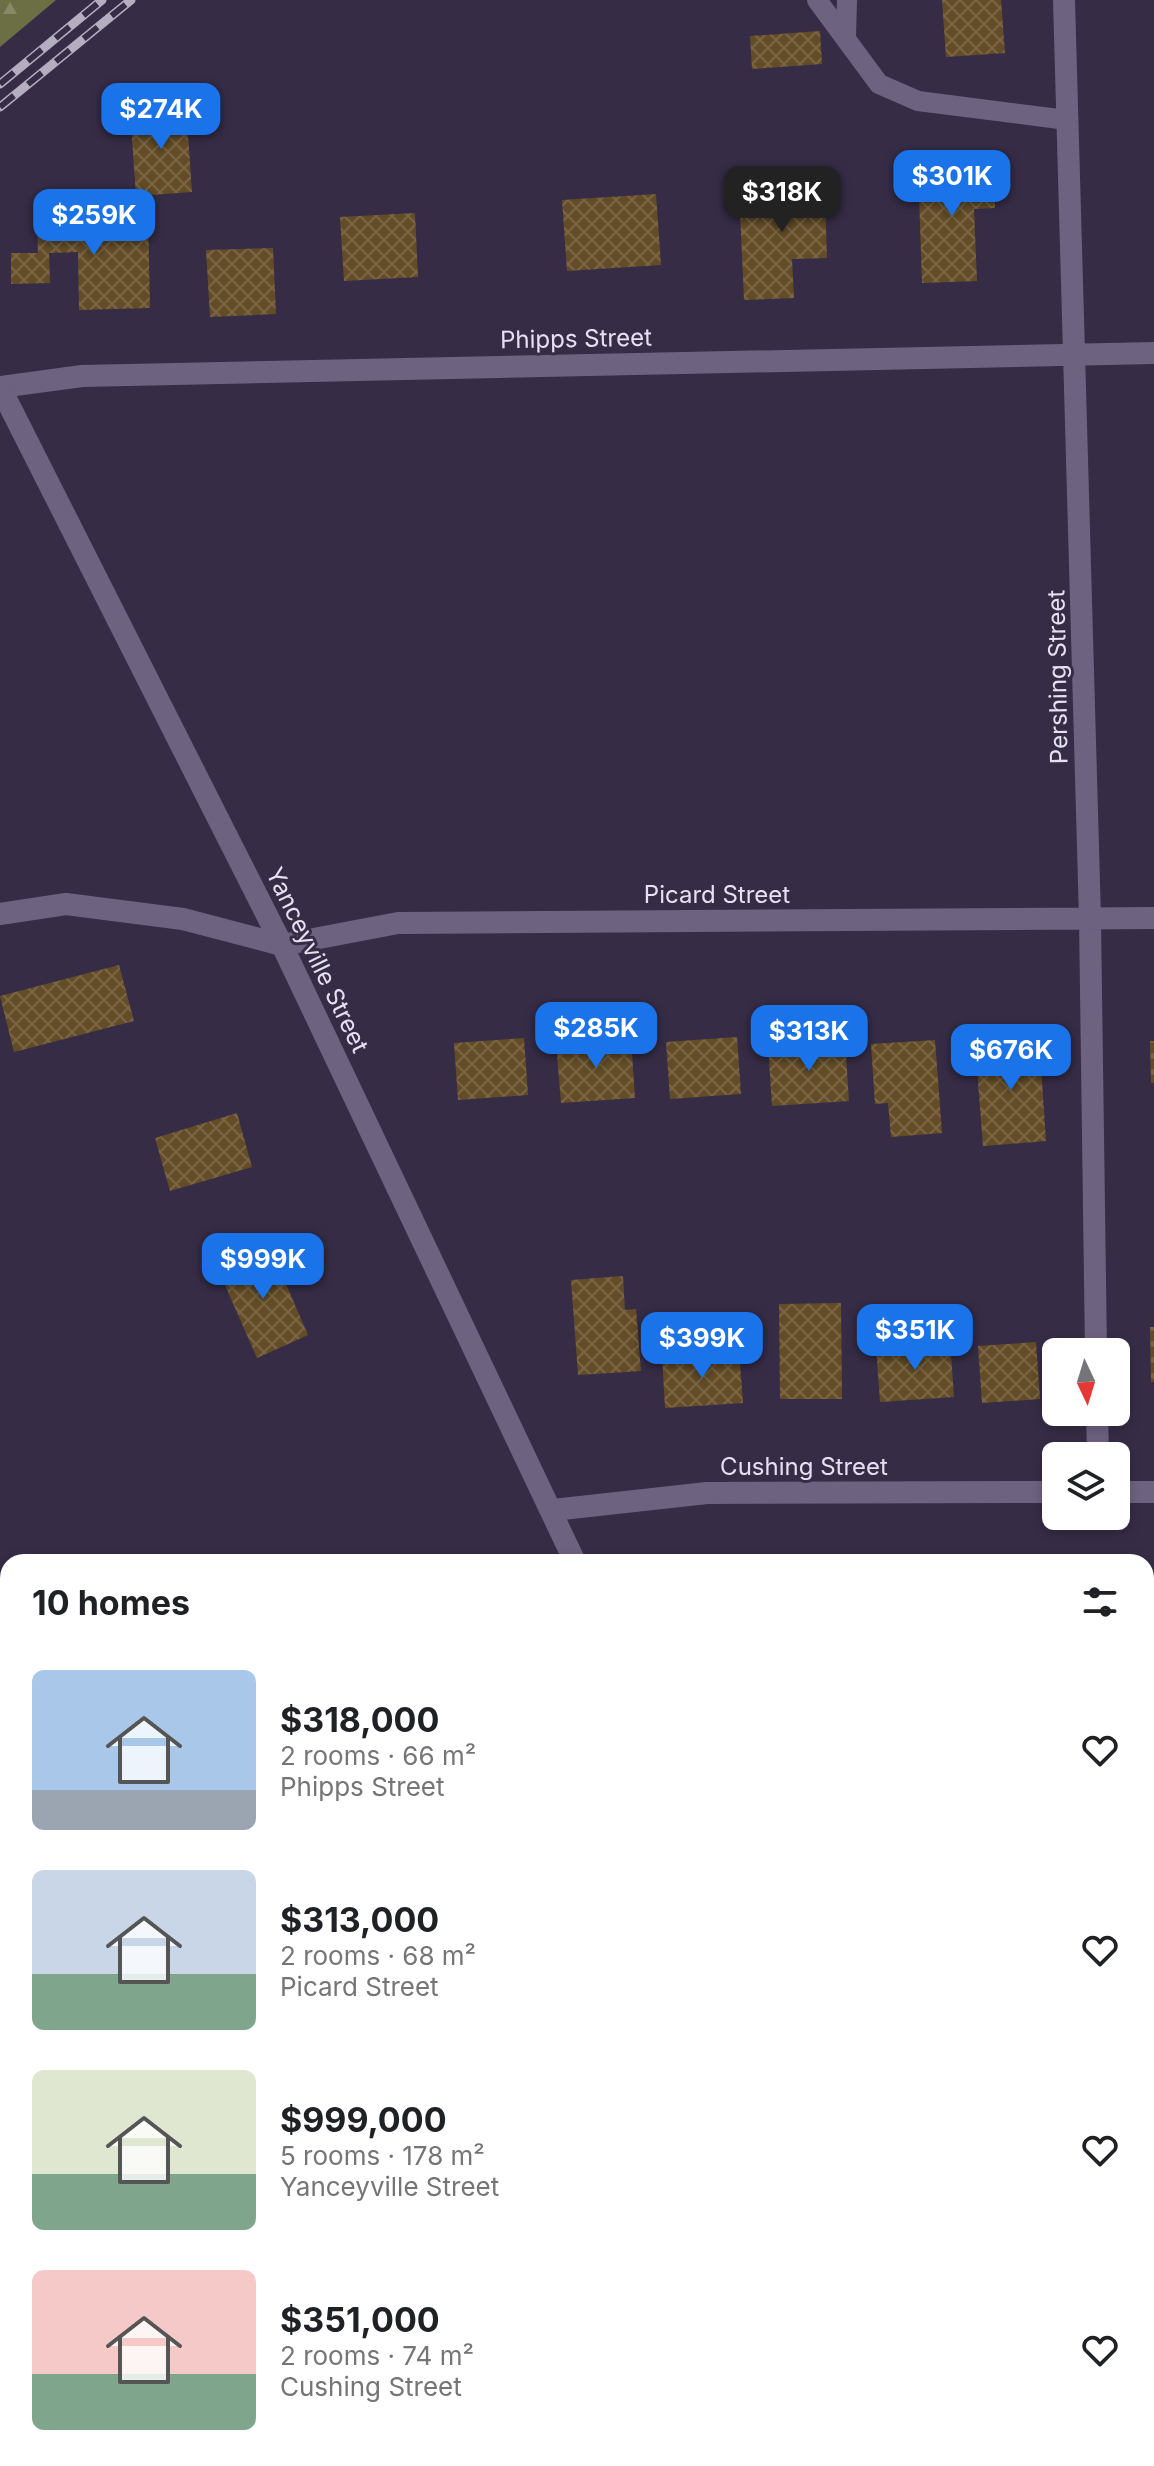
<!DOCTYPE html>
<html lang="en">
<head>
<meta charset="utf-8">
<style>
	:root { --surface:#fff; --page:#f6f6f6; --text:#202124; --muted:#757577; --accent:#1a73e8 }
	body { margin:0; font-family:Inter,sans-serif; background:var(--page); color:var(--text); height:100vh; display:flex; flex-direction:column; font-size:30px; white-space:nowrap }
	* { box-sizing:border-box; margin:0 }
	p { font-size:26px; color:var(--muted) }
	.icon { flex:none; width:44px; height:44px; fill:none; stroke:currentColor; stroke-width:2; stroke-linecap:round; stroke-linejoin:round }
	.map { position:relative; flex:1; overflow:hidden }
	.drawer { position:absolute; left:0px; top:1554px; width:1154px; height:912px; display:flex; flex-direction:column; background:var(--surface); border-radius:24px 24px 0 0; box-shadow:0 4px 12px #0003 }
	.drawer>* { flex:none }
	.needle { width:52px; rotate:176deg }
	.fabs { position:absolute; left:1042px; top:1338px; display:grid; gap:16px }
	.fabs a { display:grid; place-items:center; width:88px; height:88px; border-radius:12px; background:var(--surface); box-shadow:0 4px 12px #0003; font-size:40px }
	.price { position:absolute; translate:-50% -68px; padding:0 18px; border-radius:16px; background:var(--accent); color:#fff; font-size:26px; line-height:52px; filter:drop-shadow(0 2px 4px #0008) }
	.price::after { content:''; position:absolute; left:50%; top:48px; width:24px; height:18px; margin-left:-12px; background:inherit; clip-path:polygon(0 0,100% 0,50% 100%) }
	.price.selected { background:#222; color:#fff }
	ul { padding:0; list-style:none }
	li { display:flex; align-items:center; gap:24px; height:200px; padding:0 32px }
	li span { display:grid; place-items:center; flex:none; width:224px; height:160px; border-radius:12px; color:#555 }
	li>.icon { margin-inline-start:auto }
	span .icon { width:96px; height:96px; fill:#fffc; stroke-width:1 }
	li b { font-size:34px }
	h2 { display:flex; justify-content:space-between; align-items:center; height:96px; padding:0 32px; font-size:34px }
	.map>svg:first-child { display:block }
</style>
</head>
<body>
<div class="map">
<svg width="1154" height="2466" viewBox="0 0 1154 2466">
	<defs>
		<pattern id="forest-firs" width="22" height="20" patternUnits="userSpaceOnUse" patternTransform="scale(2)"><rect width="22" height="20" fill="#6c6e43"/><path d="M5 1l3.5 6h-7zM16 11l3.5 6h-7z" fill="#888968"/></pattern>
		<pattern id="building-cross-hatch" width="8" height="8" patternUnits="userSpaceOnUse" patternTransform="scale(2)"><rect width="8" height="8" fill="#644d26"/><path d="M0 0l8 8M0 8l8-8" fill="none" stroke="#7a6646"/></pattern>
	</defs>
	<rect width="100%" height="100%" fill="#362c46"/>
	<path fill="url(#forest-firs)" d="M0 0H56L0 47Z"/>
	<path fill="url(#building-cross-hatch)" d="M942 0H1001L1005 53 946 57Z
		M820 31 822 64 752 69 750 36Z
		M186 106 192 192 136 196 130 110Z
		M994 162 995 208 974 209 977 281 922 283 918 165Z
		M824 174 827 258 792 259 794 298 744 300 740 211 760 210 759 177Z
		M656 194 661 265 567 271 562 200Z
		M148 212 150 308 79 310 78 252 49 253 50 283 11 284V253H38L37 214Z
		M415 213 418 277 344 281 340 217Z
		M273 248 276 314 210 317 206 250Z
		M119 965 134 1021 14 1052 0 996Z
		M737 1037 741 1094 670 1099 666 1042Z
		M524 1038 528 1095 458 1100 454 1043Z
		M631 1038 635 1098 561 1103 556 1043Z
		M1039 1038 1046 1141 983 1146 975 1043Z
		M845 1039 849 1101 772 1106 768 1045Z
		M935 1040 942 1133 891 1137 888 1103 875 1104 871 1044Z
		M1150 1041H1154V1083H1151Z
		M237 1113 252 1167 170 1191 155 1138Z
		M269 1245 308 1335 257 1358 217 1267Z
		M623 1276 625 1310 636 1309 641 1371 578 1375 571 1280Z
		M841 1303 842 1399H780L779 1304Z
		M1150 1327H1154V1382H1151Z
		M950 1341 954 1397 880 1402 876 1346Z
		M1036 1342 1040 1399 982 1403 978 1346Z
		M739 1351 743 1403 665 1408 662 1356Z
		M1146 1629H1154V1690H1146Z
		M8 1875V1904L0 1906V1877Z
		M8 2310V2354H0V2311Z
		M949 2458H1025L1026 2466H949Z"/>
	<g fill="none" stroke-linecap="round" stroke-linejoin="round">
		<path stroke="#6d6280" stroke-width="20" d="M817 0 879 84 918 101 1067 120
			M846 37 847 0"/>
		<path stroke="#6d6280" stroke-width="22" d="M1064 0 1090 918 1096 1352
			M0 387 82 376 1154 353
			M0 914 66 904 183 919 282 945 398 923 1154 918
			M1097 1412 1098 1456
			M1116 1492H1154
			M553 1510 707 1493 1056 1492
			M0 2092 8 2091"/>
		<path stroke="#6d6280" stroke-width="22" d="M0 387 282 945 575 1562
			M749 2458 750 2466"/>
		<defs>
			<path id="rail" d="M0 84 102 0
				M0 107 131 0"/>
		</defs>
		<use href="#rail" stroke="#b5aec1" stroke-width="9"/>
		<use href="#rail" stroke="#362c46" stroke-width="6" stroke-dasharray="18" stroke-linecap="butt"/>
	</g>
	<g text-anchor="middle" stroke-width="6" stroke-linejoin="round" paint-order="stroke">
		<g font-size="24" fill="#e6e0f1" stroke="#362c46">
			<text transform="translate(576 339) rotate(-1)" y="8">Phipps Street</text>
			<text transform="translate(1058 677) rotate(-91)" y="8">Pershing Street</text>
			<text x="717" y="903">Picard Street</text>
			<text transform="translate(317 960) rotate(64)" y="8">Yanceyville Street</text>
			<text x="804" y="1475">Cushing Street</text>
		</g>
	</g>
</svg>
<div class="fabs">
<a><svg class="needle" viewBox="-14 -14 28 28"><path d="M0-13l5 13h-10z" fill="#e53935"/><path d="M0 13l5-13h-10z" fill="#757577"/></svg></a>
<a><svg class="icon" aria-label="layers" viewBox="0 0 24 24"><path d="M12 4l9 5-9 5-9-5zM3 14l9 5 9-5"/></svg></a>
</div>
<b class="price" style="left:161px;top:151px">$274K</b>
<b class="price" style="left:952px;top:218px">$301K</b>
<b class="price selected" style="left:782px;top:234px">$318K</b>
<b class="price" style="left:94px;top:257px">$259K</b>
<b class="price" style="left:596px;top:1070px">$285K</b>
<b class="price" style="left:809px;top:1073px">$313K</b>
<b class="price" style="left:1011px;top:1092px">$676K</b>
<b class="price" style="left:263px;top:1301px">$999K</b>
<b class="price" style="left:915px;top:1372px">$351K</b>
<b class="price" style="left:702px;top:1380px">$399K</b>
<section class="drawer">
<h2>10 homes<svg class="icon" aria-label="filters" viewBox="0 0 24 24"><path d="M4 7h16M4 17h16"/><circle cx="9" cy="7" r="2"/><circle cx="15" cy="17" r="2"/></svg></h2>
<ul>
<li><span style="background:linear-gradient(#a9c7e8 75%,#9aa5b1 0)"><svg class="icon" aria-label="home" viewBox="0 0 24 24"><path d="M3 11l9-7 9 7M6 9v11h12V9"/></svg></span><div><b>$318,000</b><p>2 rooms · 66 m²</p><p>Phipps Street</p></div><svg class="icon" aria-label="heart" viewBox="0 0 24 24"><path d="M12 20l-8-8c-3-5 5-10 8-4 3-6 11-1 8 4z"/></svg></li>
<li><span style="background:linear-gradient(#c9d6e8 65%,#7fa58c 0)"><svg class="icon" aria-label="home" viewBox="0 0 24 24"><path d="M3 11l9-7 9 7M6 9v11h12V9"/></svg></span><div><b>$313,000</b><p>2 rooms · 68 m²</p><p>Picard Street</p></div><svg class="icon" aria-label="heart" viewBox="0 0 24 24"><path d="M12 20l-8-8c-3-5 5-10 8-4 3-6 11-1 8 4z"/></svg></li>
<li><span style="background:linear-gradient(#dfe7d0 65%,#7fa58c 0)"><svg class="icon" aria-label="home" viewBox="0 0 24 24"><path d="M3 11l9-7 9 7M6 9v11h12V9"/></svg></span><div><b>$999,000</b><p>5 rooms · 178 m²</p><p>Yanceyville Street</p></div><svg class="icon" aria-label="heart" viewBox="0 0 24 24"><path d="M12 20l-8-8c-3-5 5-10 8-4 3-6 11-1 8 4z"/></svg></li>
<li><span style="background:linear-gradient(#f6c9c9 65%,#7fa58c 0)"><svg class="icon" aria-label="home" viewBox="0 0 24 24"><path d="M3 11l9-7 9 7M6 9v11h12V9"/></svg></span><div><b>$351,000</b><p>2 rooms · 74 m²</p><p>Cushing Street</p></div><svg class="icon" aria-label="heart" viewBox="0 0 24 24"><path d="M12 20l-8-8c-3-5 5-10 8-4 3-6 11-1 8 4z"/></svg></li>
</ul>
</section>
</div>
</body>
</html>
